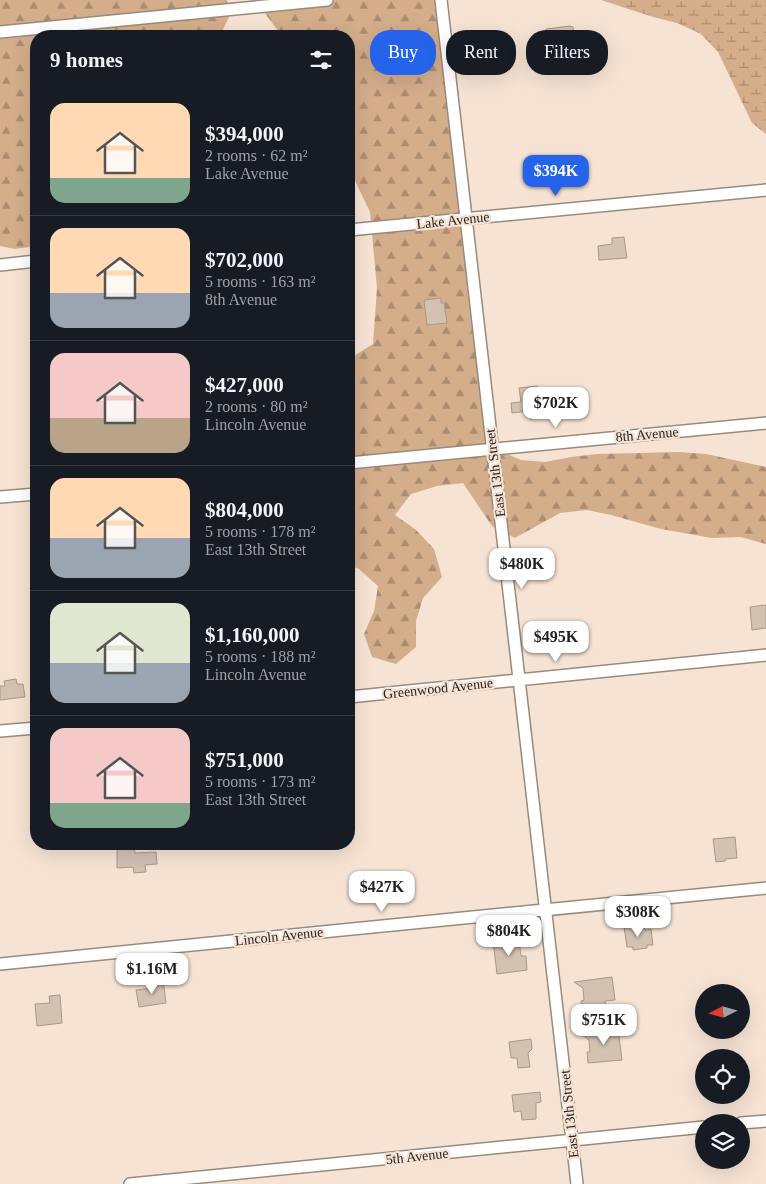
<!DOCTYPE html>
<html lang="en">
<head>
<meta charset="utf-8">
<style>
	:root { --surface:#171b24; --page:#242831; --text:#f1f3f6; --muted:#9ea1a6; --line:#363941; --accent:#2563eb }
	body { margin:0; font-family:Georgia,serif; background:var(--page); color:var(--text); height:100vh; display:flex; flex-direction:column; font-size:19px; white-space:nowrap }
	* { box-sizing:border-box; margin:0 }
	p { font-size:16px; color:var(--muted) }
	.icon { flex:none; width:28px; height:28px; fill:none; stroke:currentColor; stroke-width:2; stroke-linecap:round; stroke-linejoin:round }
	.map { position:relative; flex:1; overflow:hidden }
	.panel { position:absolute; left:30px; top:30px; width:325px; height:820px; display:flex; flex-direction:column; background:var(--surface); border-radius:20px; box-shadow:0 5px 20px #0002 }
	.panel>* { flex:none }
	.banner { position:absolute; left:370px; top:30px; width:320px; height:45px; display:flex; gap:10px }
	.needle { width:32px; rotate:264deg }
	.fabs { position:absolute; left:695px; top:984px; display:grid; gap:10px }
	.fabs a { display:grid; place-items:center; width:55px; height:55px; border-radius:50%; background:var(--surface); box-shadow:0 5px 20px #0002; font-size:25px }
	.price { position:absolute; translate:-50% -42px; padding:0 11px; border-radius:10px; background:#fff; color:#222; font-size:16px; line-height:32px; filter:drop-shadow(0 1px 2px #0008) }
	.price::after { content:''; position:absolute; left:50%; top:30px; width:15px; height:11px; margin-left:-8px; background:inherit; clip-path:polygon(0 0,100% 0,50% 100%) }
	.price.on { background:var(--accent); color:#fff }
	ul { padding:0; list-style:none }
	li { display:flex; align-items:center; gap:15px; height:125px; padding:0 20px }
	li+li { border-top:1px solid var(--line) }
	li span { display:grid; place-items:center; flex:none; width:140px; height:100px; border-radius:15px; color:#555 }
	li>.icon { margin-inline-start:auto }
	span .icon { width:60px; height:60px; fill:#fffc; stroke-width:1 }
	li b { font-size:21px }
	h2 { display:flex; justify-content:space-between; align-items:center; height:60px; padding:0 20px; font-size:21px }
	.chip { padding:0 18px; border-radius:20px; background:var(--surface); box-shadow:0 5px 20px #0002; font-size:18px; line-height:45px }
	.chip.on { background:var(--accent); color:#fff }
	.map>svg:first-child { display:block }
</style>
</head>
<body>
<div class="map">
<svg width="766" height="1184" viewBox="0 0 766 1184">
	<defs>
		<pattern id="forest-firs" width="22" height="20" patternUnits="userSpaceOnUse" patternTransform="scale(1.25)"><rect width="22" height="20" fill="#d4ad8b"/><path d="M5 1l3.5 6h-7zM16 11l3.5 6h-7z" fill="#ac8c71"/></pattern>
		<pattern id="wetland-marsh" width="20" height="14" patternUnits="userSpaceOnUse" patternTransform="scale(1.25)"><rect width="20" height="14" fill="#d4ad8b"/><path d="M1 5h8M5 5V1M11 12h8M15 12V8" fill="none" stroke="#ac8c71"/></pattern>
	</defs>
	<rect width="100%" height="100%" fill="#f6e3d4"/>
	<path fill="url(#forest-firs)" d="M0 0H227L230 15 220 36H36V246L15 249 0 246Z
		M255 0H446L497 450 521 460 545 462 571 457 597 454 679 452 706 454 766 467V544L741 537 712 538 661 529 611 515 587 510 560 513 515 538 492 526 463 483 437 486 411 494 395 515 415 529 434 549 442 577 423 598 416 621V647L396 664 372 657 364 634 374 611 378 586 359 569 349 565V359L373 344 377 288 370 212 349 168V36H282Z"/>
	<path fill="url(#wetland-marsh)" d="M601 0H766V134L752 123 718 52 701 34 677 23 653 17Z"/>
	<path fill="#d3c1b2" stroke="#a9988a" d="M570 26 573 27 579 61 549 64 546 29Z
		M624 237 627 258 599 260 598 246 612 244V238Z
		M441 298V303H444L447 323 427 325 424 300Z
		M537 386 540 418 530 419V411L512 413 511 403 521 402 519 388Z
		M766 605V628L752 630 750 607Z
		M16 679 17 684H23L25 697 0 700V686H5L4 681Z
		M735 837 737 858 725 859V861L716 862 713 839Z
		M117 844H134L135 853 156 852 157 864 145 865 146 872 134 873 133 867 117 868Z
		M635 926V928L644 927 645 930 651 929 653 945H647V948L633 950V947H627L624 927Z
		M519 939 521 956H526L527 970 497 974 493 941Z
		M612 977 615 1000 605 1001 606 1009 582 1012 581 1001 584 1000 583 988 574 982Z
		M163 979 166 1003 139 1007 136 990 153 988 152 981Z
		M60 995 62 1023 37 1026 35 1004 50 1003 49 996Z
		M618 1029 622 1060 588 1063 587 1052H590L589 1040 580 1033Z
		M531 1039 532 1049 528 1053 530 1067 518 1068 517 1058H511L509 1042Z
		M540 1092 541 1102 536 1103V1119L522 1120 521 1111 514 1112 512 1095Z"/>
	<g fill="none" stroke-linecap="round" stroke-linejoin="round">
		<defs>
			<path id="minor" d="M441 0 577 1184
				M0 32 327 0
				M349 230 766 190
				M0 265 36 261
				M349 463 766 423
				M0 497 36 494
				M349 697 766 655
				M0 731 36 728
				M0 964 766 888
				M741 1123 766 1121
				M130 1184 704 1127"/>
		</defs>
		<use href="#minor" stroke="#9a8a7b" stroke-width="14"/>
		<use href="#minor" stroke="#fff" stroke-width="11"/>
	</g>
	<g text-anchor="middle" stroke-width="4.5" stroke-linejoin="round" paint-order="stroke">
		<g font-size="14" fill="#2a231e" stroke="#f6e3d4">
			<text transform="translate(453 220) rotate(-6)" y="5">Lake Avenue</text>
			<text transform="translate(647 434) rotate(-5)" y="5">8th Avenue</text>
			<text transform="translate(495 473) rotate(-97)" y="5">East 13th Street</text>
			<text transform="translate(438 688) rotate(-6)" y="5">Greenwood Avenue</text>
			<text transform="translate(279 936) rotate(-6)" y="5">Lincoln Avenue</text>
			<text transform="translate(569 1114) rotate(-96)" y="5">East 13th Street</text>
			<text transform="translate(417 1156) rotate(-6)" y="5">5th Avenue</text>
		</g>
	</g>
</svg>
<div class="fabs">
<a><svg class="needle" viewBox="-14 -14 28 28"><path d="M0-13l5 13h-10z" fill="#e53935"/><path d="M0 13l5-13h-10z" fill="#9ea1a6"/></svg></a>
<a><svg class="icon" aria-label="locate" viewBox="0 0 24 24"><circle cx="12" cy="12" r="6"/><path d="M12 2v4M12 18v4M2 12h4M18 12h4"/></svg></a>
<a><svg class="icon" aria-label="layers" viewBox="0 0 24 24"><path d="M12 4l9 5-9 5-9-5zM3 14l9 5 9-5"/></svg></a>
</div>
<b class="price on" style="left:556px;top:197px">$394K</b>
<b class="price" style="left:556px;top:429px">$702K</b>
<b class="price" style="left:522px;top:590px">$480K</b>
<b class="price" style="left:556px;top:663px">$495K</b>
<b class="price" style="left:382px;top:913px">$427K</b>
<b class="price" style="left:638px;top:938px">$308K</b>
<b class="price" style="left:509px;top:957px">$804K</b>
<b class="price" style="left:152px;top:995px">$1.16M</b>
<b class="price" style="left:604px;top:1046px">$751K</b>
<div class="banner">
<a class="chip on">Buy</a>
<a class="chip">Rent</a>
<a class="chip">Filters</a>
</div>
<section class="panel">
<h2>9 homes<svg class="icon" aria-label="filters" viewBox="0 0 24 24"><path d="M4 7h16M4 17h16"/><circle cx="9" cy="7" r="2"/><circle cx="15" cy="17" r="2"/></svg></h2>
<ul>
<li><span style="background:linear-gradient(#ffd9b3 75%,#7fa58c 0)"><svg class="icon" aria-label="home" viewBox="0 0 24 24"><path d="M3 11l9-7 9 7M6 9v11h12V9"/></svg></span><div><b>$394,000</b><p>2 rooms · 62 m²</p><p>Lake Avenue</p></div></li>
<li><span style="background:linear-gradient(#ffd9b3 65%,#9aa5b1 0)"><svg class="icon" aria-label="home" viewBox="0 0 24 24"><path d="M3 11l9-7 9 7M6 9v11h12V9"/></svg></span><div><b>$702,000</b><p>5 rooms · 163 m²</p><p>8th Avenue</p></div></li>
<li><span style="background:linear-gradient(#f6c9c9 65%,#b9a48a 0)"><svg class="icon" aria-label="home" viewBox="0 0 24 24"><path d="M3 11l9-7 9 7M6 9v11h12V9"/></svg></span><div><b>$427,000</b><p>2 rooms · 80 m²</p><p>Lincoln Avenue</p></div></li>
<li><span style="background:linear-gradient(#ffd9b3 60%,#9aa5b1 0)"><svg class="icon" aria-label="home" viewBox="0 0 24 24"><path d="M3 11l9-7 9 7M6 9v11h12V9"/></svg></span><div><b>$804,000</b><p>5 rooms · 178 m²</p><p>East 13th Street</p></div></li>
<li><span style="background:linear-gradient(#dfe7d0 60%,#9aa5b1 0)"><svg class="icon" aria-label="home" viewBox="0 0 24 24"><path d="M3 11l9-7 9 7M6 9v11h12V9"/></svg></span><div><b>$1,160,000</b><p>5 rooms · 188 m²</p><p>Lincoln Avenue</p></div></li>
<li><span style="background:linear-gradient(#f6c9c9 75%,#7fa58c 0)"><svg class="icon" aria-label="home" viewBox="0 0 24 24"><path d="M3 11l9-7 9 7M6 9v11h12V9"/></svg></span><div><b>$751,000</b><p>5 rooms · 173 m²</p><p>East 13th Street</p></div></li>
</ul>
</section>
</div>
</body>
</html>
